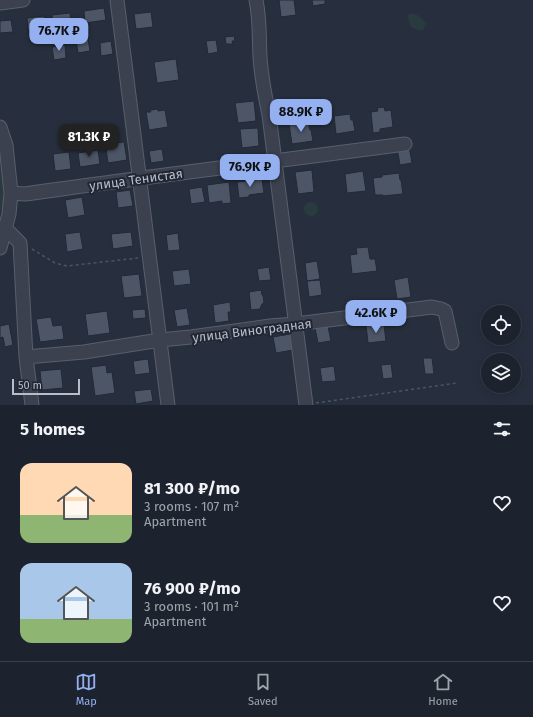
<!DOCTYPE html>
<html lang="en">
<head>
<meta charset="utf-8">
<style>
	:root { --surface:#1d232e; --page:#252b36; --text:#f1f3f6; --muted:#a0a4aa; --line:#3b404a; --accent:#94b0f1 }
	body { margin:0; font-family:"Fira Sans",sans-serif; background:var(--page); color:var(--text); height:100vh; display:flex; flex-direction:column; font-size:15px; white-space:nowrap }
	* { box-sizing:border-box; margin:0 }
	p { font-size:13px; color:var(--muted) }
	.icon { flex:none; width:22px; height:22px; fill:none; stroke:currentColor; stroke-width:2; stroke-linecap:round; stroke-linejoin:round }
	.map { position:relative; height:405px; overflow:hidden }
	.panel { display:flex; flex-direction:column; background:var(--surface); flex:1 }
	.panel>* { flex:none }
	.controls { position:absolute; left:481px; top:305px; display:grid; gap:8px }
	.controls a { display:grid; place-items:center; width:40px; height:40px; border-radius:50%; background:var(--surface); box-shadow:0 2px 10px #0003,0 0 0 1px var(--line); font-size:20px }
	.scale { position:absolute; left:12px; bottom:10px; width:68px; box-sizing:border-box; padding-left:4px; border:2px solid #b7bdc9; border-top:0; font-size:11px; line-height:14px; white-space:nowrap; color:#b7bdc9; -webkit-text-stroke:3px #202634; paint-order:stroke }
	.price { position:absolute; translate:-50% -34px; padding:0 9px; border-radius:8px; background:var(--accent); color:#111; font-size:13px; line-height:26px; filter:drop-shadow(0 1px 2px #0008) }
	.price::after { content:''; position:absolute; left:50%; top:24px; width:12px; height:9px; margin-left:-6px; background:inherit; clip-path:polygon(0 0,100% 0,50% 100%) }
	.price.on { background:#222; color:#fff }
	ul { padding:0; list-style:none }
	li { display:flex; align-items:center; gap:12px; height:100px; padding:0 20px }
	li span { display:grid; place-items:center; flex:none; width:112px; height:80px; border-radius:12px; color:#555 }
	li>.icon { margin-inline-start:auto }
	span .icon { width:48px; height:48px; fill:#fffc; stroke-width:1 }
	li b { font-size:17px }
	h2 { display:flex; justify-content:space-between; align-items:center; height:48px; padding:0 20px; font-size:17px }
	.menu { display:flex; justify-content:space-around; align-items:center; height:56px; border-top:1px solid var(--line); background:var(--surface); font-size:11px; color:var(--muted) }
	.menu a { display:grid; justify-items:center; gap:2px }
	.menu .on { color:var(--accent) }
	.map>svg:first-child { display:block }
</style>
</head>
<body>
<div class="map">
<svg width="533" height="405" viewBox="0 0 533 405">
	<rect width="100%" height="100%" fill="#272f3e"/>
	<path fill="#293b3f" d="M413 13 419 16 426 23 423 30H417L411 27 407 15Z
		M0 153 5 192 0 215Z
		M304 209a7 7 0 1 1 14 0a7 7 0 1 1-14 0Z"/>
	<path fill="#4d5667" stroke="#222836" d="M279 0H294L296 15 281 17Z
		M312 0H325V4L313 6Z
		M104 8 106 20 85 23 84 11Z
		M151 12 153 27 136 29 134 14Z
		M70 13 71 25 53 27 52 15Z
		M44 16 45 28 28 30 27 18Z
		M11 20 13 32 0 33V21Z
		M234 36 235 41H232L233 44H226L225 37Z
		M88 39 90 51 78 53 76 40Z
		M216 40 218 52 208 54 206 41Z
		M111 41 113 54 101 56 100 43Z
		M65 45 66 58 54 60 52 47Z
		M176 59 179 80 157 83 154 62Z
		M254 101 256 121 238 123 235 103Z
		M384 107 385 111 391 110 393 127 380 129V132L373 133 371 112 378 111 377 108Z
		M158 109V111L165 110 168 127 149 130 146 112H151L150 110Z
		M350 114 351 120H353L355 131 336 134 334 116Z
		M308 121 310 130H311L313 141 292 144 289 124Z
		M258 128 259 146 242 148 240 129Z
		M115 140V143L124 142 127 160 108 163 105 141Z
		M409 146 412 163 400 165 397 148Z
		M162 149 164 161 151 163 149 151Z
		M98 150 100 164 80 167 78 153Z
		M69 152 71 169 55 171 53 154Z
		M312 170 314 192 298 194 295 172Z
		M363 171 366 191 347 193 345 174Z
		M399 173 400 180H401L403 194 383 196V195H375L373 178 382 177V175Z
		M262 179 264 193 249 195V197L239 198 237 182Z
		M229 182 231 203 222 204V201L209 203 207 185Z
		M202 187 205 202 191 204 189 189Z
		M130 190 133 206 118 208 116 192Z
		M82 197 85 215 68 218 65 200Z
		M80 232 83 249 67 252 65 234Z
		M131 232 133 246 113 249 111 234Z
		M178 233 180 250 168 251 166 235Z
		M368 247 370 259H375L377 271 352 274 350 255 357 254 356 248Z
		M317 261 320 279 307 281 305 263Z
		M269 267 271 280 259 281 257 269Z
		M189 269 191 284 174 286 172 271Z
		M139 274 142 296 124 298 121 276Z
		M408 277 411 297 397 299 394 280Z
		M320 280 322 295 309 297 307 281Z
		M261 290 262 295H263L264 303 262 304 260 309 251 310 249 292Z
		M230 302 231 312H228L229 321 215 323 213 305Z
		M187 308 190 325 177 327 174 310Z
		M145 309 146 318 133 319 132 310Z
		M107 311 110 333 88 336 85 314Z
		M51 317 53 326 62 325 64 339 40 342 36 319Z
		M9 324 13 345 5 347 3 337 0 338V326Z
		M366 325H374V326L384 325 386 341 368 343Z
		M328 326 331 341 318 343 315 328Z
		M290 334 293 350 276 353 273 337Z
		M423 358H432L434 374H425Z
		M148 359 150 373 135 375 133 361Z
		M391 364 393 378 383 379 381 365Z
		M106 365 107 373 112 372 115 393 95 396 91 367Z
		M334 366 336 381 322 382 320 368Z
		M61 369 63 388 42 390 40 371Z
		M151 389 153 401 136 404 134 391Z"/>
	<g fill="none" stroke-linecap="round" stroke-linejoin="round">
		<defs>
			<path id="minor" d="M117 0 168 405
				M256 0C260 19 259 37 260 56 261 76 265 96 269 115L306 405
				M0 3 23 0
				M0 127 6 145 11 193 9 214 0 248
				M11 193 25 194C151 176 278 161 405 144
				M5 228 20 243 26 357 32 405
				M26 357 84 352 160 340 191 337 270 326 296 324 432 307 441 309 445 311 452 343"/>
		</defs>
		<use href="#minor" stroke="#595f6c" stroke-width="15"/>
		<path stroke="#47585c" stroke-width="1.5" stroke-dasharray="3 3" stroke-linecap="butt" d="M32 249 55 263 67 266 138 258
			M316 403 457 383"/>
		<use href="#minor" stroke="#3b414f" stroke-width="13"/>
	</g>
	<g text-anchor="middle" stroke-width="4" stroke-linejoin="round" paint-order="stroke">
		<g font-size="13" fill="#b7bdc9" stroke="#202634">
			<text transform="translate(136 179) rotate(-8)" y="5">улица Тенистая</text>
			<text transform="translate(252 330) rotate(-7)" y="5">улица Виноградная</text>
		</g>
	</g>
</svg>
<div class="controls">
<a><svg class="icon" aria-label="locate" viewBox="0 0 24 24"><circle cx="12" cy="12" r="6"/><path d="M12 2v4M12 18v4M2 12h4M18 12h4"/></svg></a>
<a><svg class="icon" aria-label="layers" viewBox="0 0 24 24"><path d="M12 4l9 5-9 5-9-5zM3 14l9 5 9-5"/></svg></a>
</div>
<div class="scale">50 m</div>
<b class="price" style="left:59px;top:52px">76.7K ₽</b>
<b class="price" style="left:301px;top:133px">88.9K ₽</b>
<b class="price on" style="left:89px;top:158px">81.3K ₽</b>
<b class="price" style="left:250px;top:188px">76.9K ₽</b>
<b class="price" style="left:376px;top:334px">42.6K ₽</b>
</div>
<section class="panel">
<h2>5 homes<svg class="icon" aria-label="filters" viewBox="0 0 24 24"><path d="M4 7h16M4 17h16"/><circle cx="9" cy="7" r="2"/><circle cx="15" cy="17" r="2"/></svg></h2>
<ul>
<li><span style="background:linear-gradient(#ffd9b3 65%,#8fb573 0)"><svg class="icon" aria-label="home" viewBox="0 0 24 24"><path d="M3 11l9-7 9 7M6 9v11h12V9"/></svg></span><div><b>81 300 ₽/mo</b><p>3 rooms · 107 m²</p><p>Apartment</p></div><svg class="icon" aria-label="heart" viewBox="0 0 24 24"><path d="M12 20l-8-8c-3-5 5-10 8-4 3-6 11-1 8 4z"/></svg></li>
<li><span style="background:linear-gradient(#a9c7e8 70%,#8fb573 0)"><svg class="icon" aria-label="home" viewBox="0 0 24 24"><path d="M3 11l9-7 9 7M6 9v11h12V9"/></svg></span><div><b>76 900 ₽/mo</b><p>3 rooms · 101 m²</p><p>Apartment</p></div><svg class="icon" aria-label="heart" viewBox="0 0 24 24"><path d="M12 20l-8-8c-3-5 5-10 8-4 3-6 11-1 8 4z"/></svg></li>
</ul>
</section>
<nav class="menu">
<a class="on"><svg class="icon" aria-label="map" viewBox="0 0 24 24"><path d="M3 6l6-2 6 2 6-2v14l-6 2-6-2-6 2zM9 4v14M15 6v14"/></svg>Map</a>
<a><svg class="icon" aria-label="saved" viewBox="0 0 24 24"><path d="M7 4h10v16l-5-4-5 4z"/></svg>Saved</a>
<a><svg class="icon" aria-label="home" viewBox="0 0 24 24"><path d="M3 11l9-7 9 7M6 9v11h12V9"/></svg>Home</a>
</nav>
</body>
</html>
